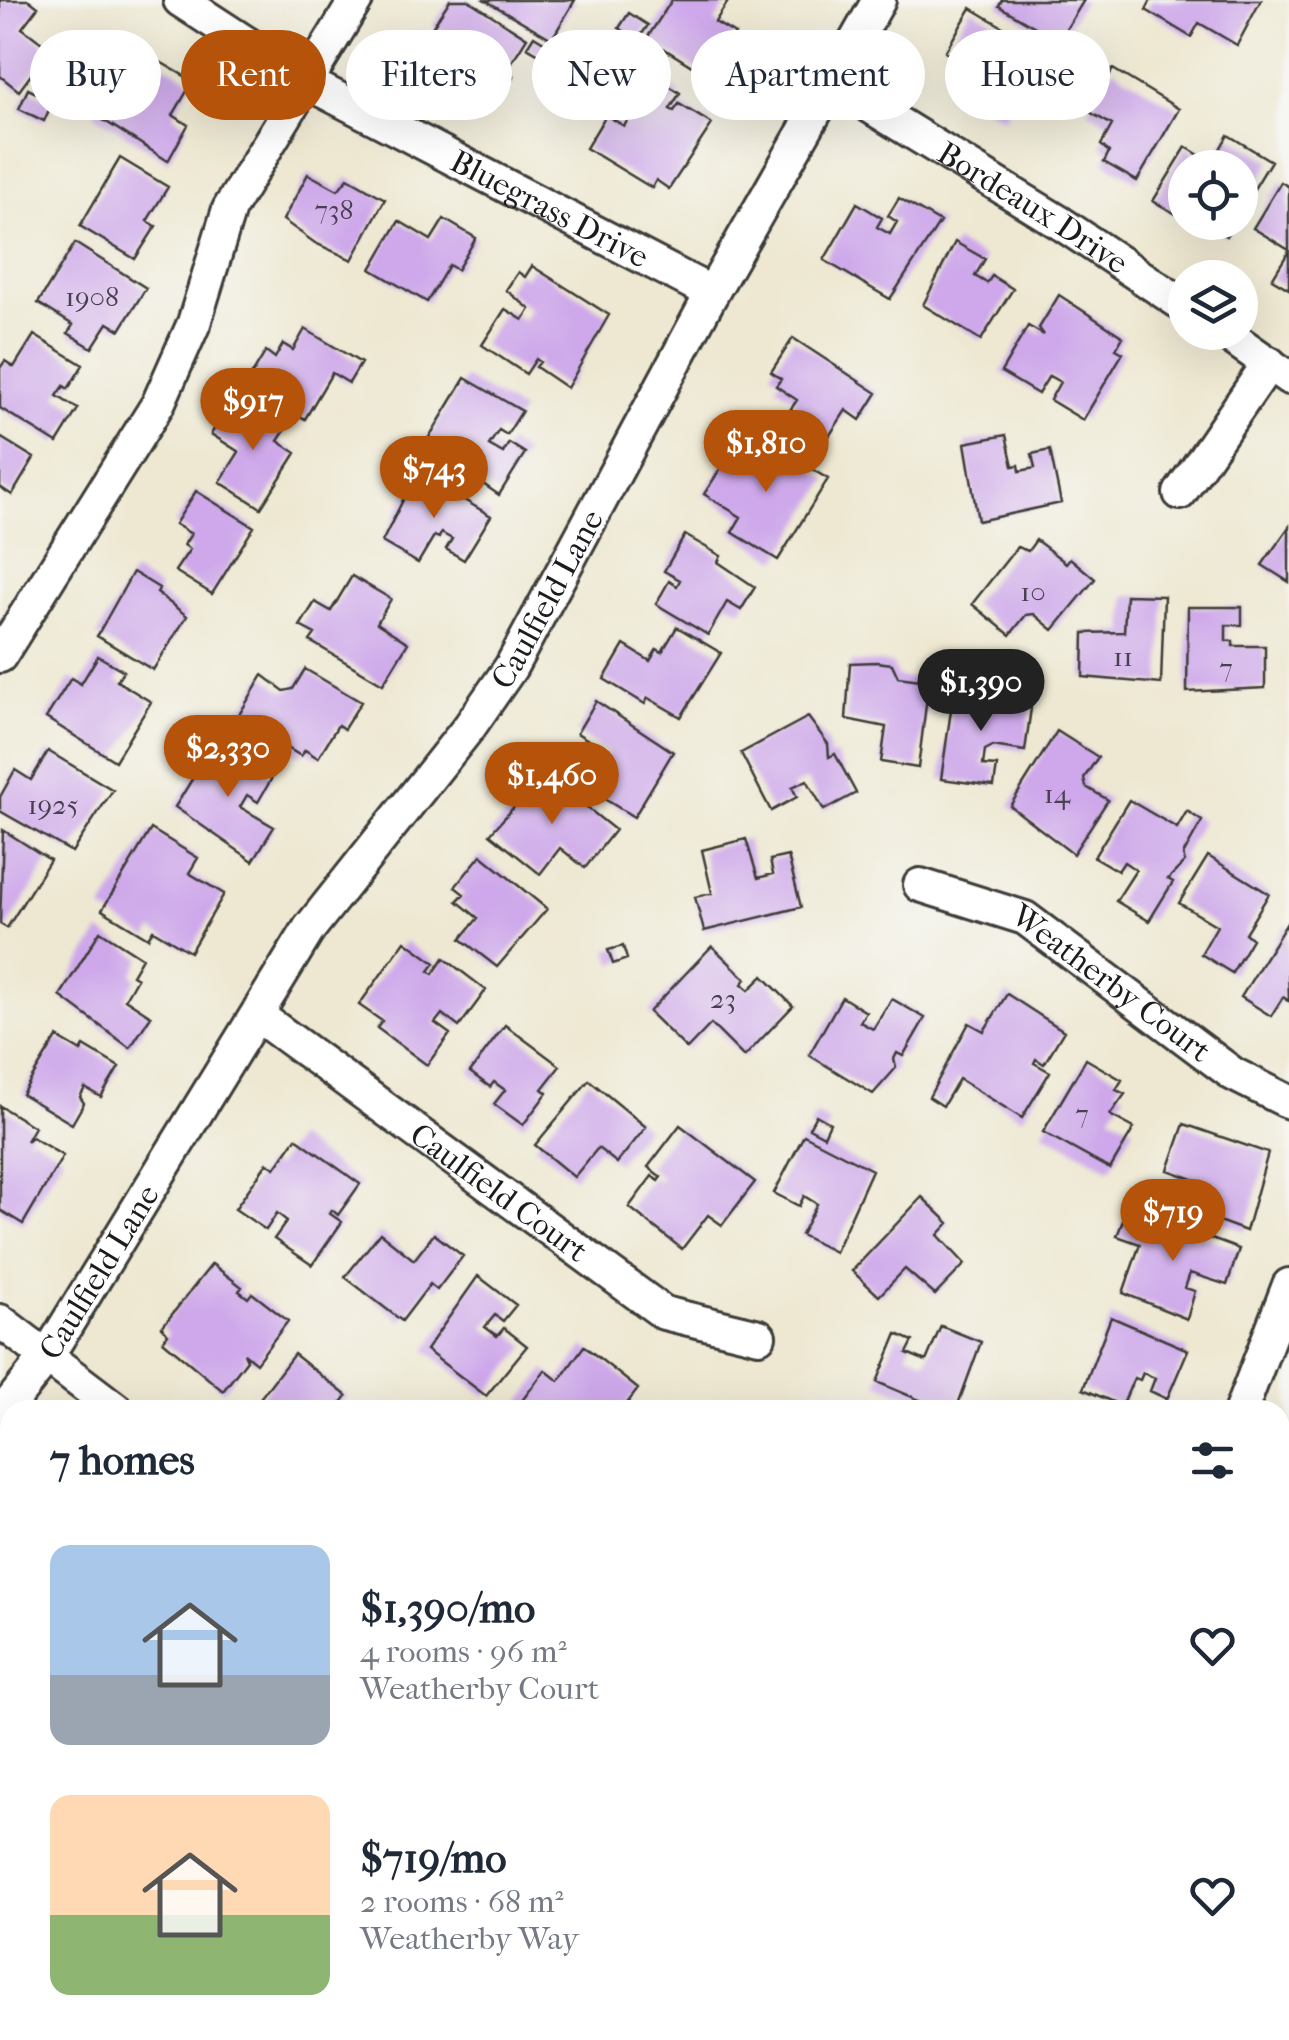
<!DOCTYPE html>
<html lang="en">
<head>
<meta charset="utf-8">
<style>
	:root { --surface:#fff; --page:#f2f2f3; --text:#1f2937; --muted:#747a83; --accent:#b45309 }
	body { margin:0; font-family:"IM FELL French Canon",serif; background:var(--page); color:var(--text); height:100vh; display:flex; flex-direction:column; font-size:38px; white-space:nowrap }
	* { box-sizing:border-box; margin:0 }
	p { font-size:32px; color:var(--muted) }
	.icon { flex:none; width:55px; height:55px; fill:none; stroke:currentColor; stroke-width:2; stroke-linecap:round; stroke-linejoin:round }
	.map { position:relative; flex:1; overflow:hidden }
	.details { position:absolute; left:0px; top:1400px; width:1290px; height:640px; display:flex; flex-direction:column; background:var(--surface); border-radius:30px 30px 0 0; box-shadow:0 10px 40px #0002 }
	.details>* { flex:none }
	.top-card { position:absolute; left:30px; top:30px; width:1230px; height:90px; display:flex; gap:20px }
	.buttons { position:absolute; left:1168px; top:150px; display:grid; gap:20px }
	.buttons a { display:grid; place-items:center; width:90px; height:90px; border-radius:50%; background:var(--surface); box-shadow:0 10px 40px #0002; font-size:50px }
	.price { position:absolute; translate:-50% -85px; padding:0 22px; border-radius:35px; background:var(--accent); color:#fff; font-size:32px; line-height:65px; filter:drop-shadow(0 2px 5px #0008) }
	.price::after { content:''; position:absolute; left:50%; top:60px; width:30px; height:22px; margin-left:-15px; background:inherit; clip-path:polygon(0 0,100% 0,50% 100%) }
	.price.active { background:#222; color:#fff }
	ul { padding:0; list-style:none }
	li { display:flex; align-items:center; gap:30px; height:250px; padding:0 50px }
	li span { display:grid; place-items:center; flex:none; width:280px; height:200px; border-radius:20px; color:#555 }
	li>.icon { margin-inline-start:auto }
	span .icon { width:120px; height:120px; fill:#fffc; stroke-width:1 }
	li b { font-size:42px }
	h2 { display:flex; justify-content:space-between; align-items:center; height:120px; padding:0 50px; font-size:42px }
	.tag { padding:0 35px; border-radius:45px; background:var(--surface); box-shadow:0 10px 40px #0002; font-size:35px; line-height:90px }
	.tag.active { background:var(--accent); color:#fff }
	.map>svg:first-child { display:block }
</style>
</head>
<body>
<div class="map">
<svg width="1289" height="2040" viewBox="0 0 1289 2040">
	<rect width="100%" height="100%" fill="#f6f6f2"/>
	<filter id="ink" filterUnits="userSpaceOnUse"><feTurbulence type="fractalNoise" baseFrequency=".01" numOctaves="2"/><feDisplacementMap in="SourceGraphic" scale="20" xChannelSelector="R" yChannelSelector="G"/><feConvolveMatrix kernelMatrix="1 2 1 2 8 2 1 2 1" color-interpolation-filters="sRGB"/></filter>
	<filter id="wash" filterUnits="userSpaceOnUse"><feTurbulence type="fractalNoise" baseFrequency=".0048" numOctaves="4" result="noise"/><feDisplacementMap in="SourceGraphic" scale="40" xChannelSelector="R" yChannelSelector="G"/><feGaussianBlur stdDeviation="2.25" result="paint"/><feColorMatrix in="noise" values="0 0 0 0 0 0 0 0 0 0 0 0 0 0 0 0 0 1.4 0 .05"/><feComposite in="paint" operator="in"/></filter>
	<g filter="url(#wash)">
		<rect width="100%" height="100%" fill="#eee8d2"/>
		<g id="blocks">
			<path fill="#cea8ea" d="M0 0H29L38 7 22 28 50 49 19 91 0 76Z
				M450 0H468L527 38 506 71 514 76 496 106 429 68 452 38 433 26Z
				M485 0H575L552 39Z
				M672 0H729L715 22 735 34 728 43 740 50 719 83 647 38Z
				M1002 0H1084L1059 41 999 6Z
				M1151 0H1261L1237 45 1199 23 1191 37 1146 10Z
				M971 8 1043 51 1003 118 962 94 976 70 945 52Z
				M629 13 648 25 638 40 619 28Z
				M534 36 547 44 541 55 527 47Z
				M143 52 193 81 173 115 188 125 168 161 94 114 116 77 125 82Z
				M636 65 680 93 670 109 674 111 679 104 712 124 669 189 656 180 652 188 586 148 606 115 624 126 631 115 613 103Z
				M1113 69 1179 109 1137 181 1104 162 1109 152 1101 145 1112 125 1088 111Z
				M28 89 53 101 44 121 19 109Z
				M1228 135 1271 161 1240 212V168H1185V219L1153 201 1186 147 1212 163Z
				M120 158 168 187 147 221 156 226 135 259 80 226Z
				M308 174 338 190 348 178 385 199 352 260 315 243 283 220Z
				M1281 182 1289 187V250L1253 228Z
				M899 198 940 222 890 299 824 260 857 203 882 218 877 227 890 234 897 222 888 216Z
				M444 219 476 238 457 270 449 265 427 302 371 269 399 221 431 240Z
				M1203 222H1234L1226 236Z
				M955 242 985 259 975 276 987 283 992 276 1013 289 981 340 923 305Z
				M75 243 146 288 120 330 108 323 92 348 68 333 73 325 38 303Z
				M1289 251V289L1272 279Z
				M532 266 609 315 567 388 536 367 540 362 536 359 526 374 482 345 505 309 523 320 530 309 506 290 518 272 525 277Z
				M1059 295 1123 337 1116 349 1123 353 1083 420 1050 400 1060 382 1049 376 1038 394 1001 372 1028 326 1044 335 1039 328Z
				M305 329 361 363 349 383 332 373 305 419 246 384 266 351 275 358 283 344 293 350Z
				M34 335 83 365 68 389 64 386 57 396 78 409 57 443 0 408V368L5 361 14 367Z
				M793 338 877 393 860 420 846 410 822 447 782 422 797 400 776 386 781 379 771 372Z
				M465 378 522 411 507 435 499 430 489 445 503 453 509 443 525 453 499 495 425 444Z
				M232 400 284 432 278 441 296 453 261 508 220 482 239 452 211 434Z
				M1006 435 1013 466 1019 465 1020 471 1035 468 1032 454 1050 450 1061 503 978 521 965 443Z
				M0 437 34 458 12 495 0 487Z
				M741 437 774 458 769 465 773 468 783 452 828 479 778 560 732 532 741 517 704 494Z
				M417 472 491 516 464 560 446 549 452 539 441 533 439 538 434 536 418 563 382 542Z
				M196 491 254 527 212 594 175 571 190 549 184 545 191 534 175 524Z
				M1289 527V582L1262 565Z
				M685 535 721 556 718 562 755 587 741 610 727 602 708 635 656 604 669 581 677 586 680 580 664 571Z
				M1036 540 1066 563 1070 558 1095 579 1053 630 1034 614 1026 615 1010 635 972 604 1017 547 1028 551Z
				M133 572 159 588 157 593 187 616 153 670 97 636Z
				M352 576 391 599 377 623 408 643 383 684 310 641 315 634 300 626 315 602 331 611Z
				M1126 595 1164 596 1161 684 1083 677 1084 633 1124 632Z
				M1188 607H1242V625H1226V641H1233V646H1265V688L1187 692Z
				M677 627 721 653 681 717 648 698 645 704 604 679 624 645 650 661 657 649 662 652Z
				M98 656 124 671 117 681 151 702 115 761 46 718 71 678 81 684Z
				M876 662 892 664 898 677 929 681 918 768 881 762 886 727 846 719 850 663Z
				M305 669 361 702 344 729 338 725 318 758 305 750 301 756 237 718 263 675 284 691 293 689Z
				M955 683 993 688 991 702 1031 708 1025 751 993 746 985 750 983 765 997 766 994 786 941 779Z
				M596 701 673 752 634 817 577 782 590 759 601 766 609 753 577 733Z
				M808 717 828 744 829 757 835 754 856 793 824 810 807 780 792 787 797 797 771 811 741 753Z
				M1057 731 1098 757 1084 778 1086 787 1108 800 1073 854 1010 806Z
				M215 742 273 776 258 802 247 795 240 807 274 827 253 861 175 807Z
				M48 751 113 790 72 852 0 811V797L15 770 31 780Z
				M544 773 615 830 585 868 560 848 540 874 490 834Z
				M1129 800 1177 828 1187 811 1202 821 1183 855 1185 862 1168 879 1173 882 1149 921 1116 901 1136 870 1124 862 1118 871 1094 857Z
				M151 829 198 858 189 873 224 894 190 952 153 930 148 938 102 910Z
				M3 830 50 860 7 928 0 924Z
				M746 839 758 878 773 874 770 860 788 856 801 907 704 931 695 897 712 893 702 850Z
				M481 855 547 909 497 967 461 939 478 918 457 901 464 894 455 887Z
				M1208 856 1269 894 1245 933 1252 939 1232 973 1201 954 1217 926 1179 903Z
				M1287 923 1289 1001 1283 997 1271 1016 1241 997Z
				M100 931 142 958 132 975 137 978 125 999 151 1016 130 1048 60 996Z
				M405 941 435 963 429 971 433 974 444 958 486 990 459 1027 442 1014 435 1023 450 1034 427 1065 377 1028 382 1021 359 1005Z
				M623 946 627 959 613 964 608 950Z
				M712 946 746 979 742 984 749 990 763 976 793 1006 744 1057 711 1024 687 1049 649 1012Z
				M1007 994 1064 1031 1044 1064 1036 1059 1034 1063 1050 1072 1022 1118 959 1079 943 1106 929 1097 969 1023 984 1031Z
				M842 997 866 1012 860 1022 873 1029 892 999 925 1018 903 1056 897 1053 894 1059 896 1068 873 1094 809 1055Z
				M505 1025 560 1066 542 1089 547 1093 523 1125 494 1104 505 1090 494 1082 490 1087 470 1072Z
				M57 1037 81 1051 84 1046 119 1067 101 1097 85 1088 80 1097 84 1103 72 1124 22 1094Z
				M1086 1059 1122 1080 1116 1090 1125 1094 1110 1115 1134 1128 1110 1169 1043 1132Z
				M589 1080 646 1127 617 1163 598 1148 574 1177 535 1145Z
				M0 1106 34 1127 26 1141 32 1137 63 1156 23 1224 0 1210Z
				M816 1115 830 1123 824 1136 809 1128Z
				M1184 1124 1268 1153 1246 1231 1186 1209 1196 1180 1168 1170Z
				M680 1125 755 1182 722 1225 708 1215 682 1249 629 1207 652 1176 658 1181 661 1177 648 1167Z
				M804 1135 872 1170 835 1252 801 1235 817 1204 804 1196 799 1206 774 1193Z
				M296 1138 360 1184 338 1215 332 1210 329 1213 342 1222 312 1265 274 1239 287 1221 277 1213 266 1230 235 1209 267 1163 275 1168Z
				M922 1197 949 1223 938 1235 965 1264 935 1295 905 1269 879 1296 852 1271Z
				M1125 1215 1164 1228 1175 1225 1195 1238 1198 1234 1239 1249 1227 1285 1190 1273 1185 1288 1195 1291 1187 1319 1123 1293 1140 1244 1117 1236Z
				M380 1233 414 1260 434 1234 463 1256 437 1290 430 1284 402 1321 345 1277Z
				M212 1264 242 1287 239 1291 248 1298 252 1293 288 1321 256 1363 244 1353 247 1360 223 1391 163 1341 168 1334 162 1327Z
				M478 1276 516 1305 503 1321 495 1315 485 1327 497 1336 504 1328 527 1346 486 1396 426 1350Z
				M1111 1317 1188 1350 1167 1399 1150 1391 1155 1378 1143 1373 1140 1380 1134 1378 1122 1406 1083 1389Z
				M941 1326 981 1342 956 1410H943L877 1382 897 1334 913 1341 907 1353 926 1361Z
				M584 1346 638 1389 622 1410H515L545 1370 559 1381Z
				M294 1354 347 1396 336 1410H269L258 1401Z
				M4 1530 10 1533V1627L0 1621V1534Z
				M1289 1540V1628L1280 1623 1284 1568 1280 1556Z
				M0 1644 10 1649V1693L0 1714Z
				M10 1827V1882L0 1859V1831Z
				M1280 1835H1289V1910H1280Z
				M1280 1940H1289V2017H1280Z
				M256 2030H278L296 2040H253Z
				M567 2030H669L661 2040H559Z
				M1034 2030H1080L1074 2040H1034L1030 2037Z
				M1088 2030H1128L1121 2040H1092L1095 2035Z
				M1161 2030H1188L1182 2040H1155Z"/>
		</g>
	</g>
	<g filter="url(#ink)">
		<use href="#blocks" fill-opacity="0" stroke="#3c3b37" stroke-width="2.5"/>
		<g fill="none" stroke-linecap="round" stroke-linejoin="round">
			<defs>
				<g id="minor">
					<path id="s1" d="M180 0 306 82 712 293"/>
					<path id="s2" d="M829 81 1062 224 1185 306"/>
					<path d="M1224 332 1289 378"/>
					<path d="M1180 493 1269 363"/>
					<path d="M0 656 158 404 194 323 229 209 356 0"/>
					<path id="s3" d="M920 885 1025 918 1233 1074 1289 1102"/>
					<path id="s4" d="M257 1015 664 1313 759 1336"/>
					<path d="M0 1321 117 1410"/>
					<path d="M1241 1410 1289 1285"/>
					<path id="s5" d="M0 1416 46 1358 309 929 470 726 511 667 712 293 879 0"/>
					<path d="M1280 1470 1289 1475"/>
					<path d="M919 2030 930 2040"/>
					<path d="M126 2040 132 2030"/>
					<path d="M787 2040 797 2030"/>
				</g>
			</defs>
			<use href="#minor" stroke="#3c3b37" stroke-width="38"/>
			<use href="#minor" stroke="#fff" stroke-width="32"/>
		</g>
	</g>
	<g text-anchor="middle" stroke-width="9" stroke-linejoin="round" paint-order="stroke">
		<g font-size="28" fill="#483f50">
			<text x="334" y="219">738</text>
			<text x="92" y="306">1908</text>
			<text x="1033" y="601">10</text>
			<text x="1123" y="666">11</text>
			<text x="1226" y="677">7</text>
			<text x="1057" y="803">14</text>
			<text x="53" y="814">1925</text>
			<text x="723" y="1008">23</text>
			<text x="1082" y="1123">7</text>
		</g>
		<g font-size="32" fill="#1c1c1c" stroke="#f6f6f2">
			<text dy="11" stroke="none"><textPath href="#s2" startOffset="240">Bordeaux Drive</textPath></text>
			<text dy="11" stroke="none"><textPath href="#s1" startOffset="425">Bluegrass Drive</textPath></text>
			<text dy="11" stroke="none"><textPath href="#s5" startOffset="985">Caulfield Lane</textPath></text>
			<text dy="11" stroke="none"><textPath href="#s3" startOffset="218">Weatherby Court</textPath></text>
			<text dy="11" stroke="none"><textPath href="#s4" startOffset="300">Caulfield Court</textPath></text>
			<text dy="11" stroke="none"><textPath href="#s5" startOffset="175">Caulfield Lane</textPath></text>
		</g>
	</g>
</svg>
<div class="buttons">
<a><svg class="icon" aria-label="locate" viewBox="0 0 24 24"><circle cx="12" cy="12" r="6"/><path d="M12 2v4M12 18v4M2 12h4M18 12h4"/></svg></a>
<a><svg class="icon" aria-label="layers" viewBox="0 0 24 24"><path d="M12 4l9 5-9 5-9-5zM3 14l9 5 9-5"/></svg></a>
</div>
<b class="price" style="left:253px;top:453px">$917</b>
<b class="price" style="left:766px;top:495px">$1,810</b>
<b class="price" style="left:434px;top:521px">$743</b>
<b class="price active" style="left:981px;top:734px">$1,390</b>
<b class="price" style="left:228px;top:800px">$2,330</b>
<b class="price" style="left:552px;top:827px">$1,460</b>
<b class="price" style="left:1173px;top:1264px">$719</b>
<div class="top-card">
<a class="tag">Buy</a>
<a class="tag active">Rent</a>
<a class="tag">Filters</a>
<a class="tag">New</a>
<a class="tag">Apartment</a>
<a class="tag">House</a>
</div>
<section class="details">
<h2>7 homes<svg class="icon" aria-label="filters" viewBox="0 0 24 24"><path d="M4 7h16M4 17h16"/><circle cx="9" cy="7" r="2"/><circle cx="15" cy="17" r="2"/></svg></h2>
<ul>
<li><span style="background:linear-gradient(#a9c7e8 65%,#9aa5b1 0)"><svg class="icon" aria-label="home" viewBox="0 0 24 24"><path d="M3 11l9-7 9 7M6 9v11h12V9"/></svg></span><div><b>$1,390/mo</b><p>4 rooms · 96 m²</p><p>Weatherby Court</p></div><svg class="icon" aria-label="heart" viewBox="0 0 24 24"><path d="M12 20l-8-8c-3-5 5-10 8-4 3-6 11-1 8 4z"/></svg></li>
<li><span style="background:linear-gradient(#ffd9b3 60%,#8fb573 0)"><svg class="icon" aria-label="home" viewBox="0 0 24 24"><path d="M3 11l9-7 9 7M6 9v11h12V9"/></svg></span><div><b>$719/mo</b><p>2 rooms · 68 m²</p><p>Weatherby Way</p></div><svg class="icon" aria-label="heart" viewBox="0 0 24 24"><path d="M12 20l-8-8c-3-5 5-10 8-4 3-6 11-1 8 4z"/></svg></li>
</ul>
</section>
</div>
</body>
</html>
